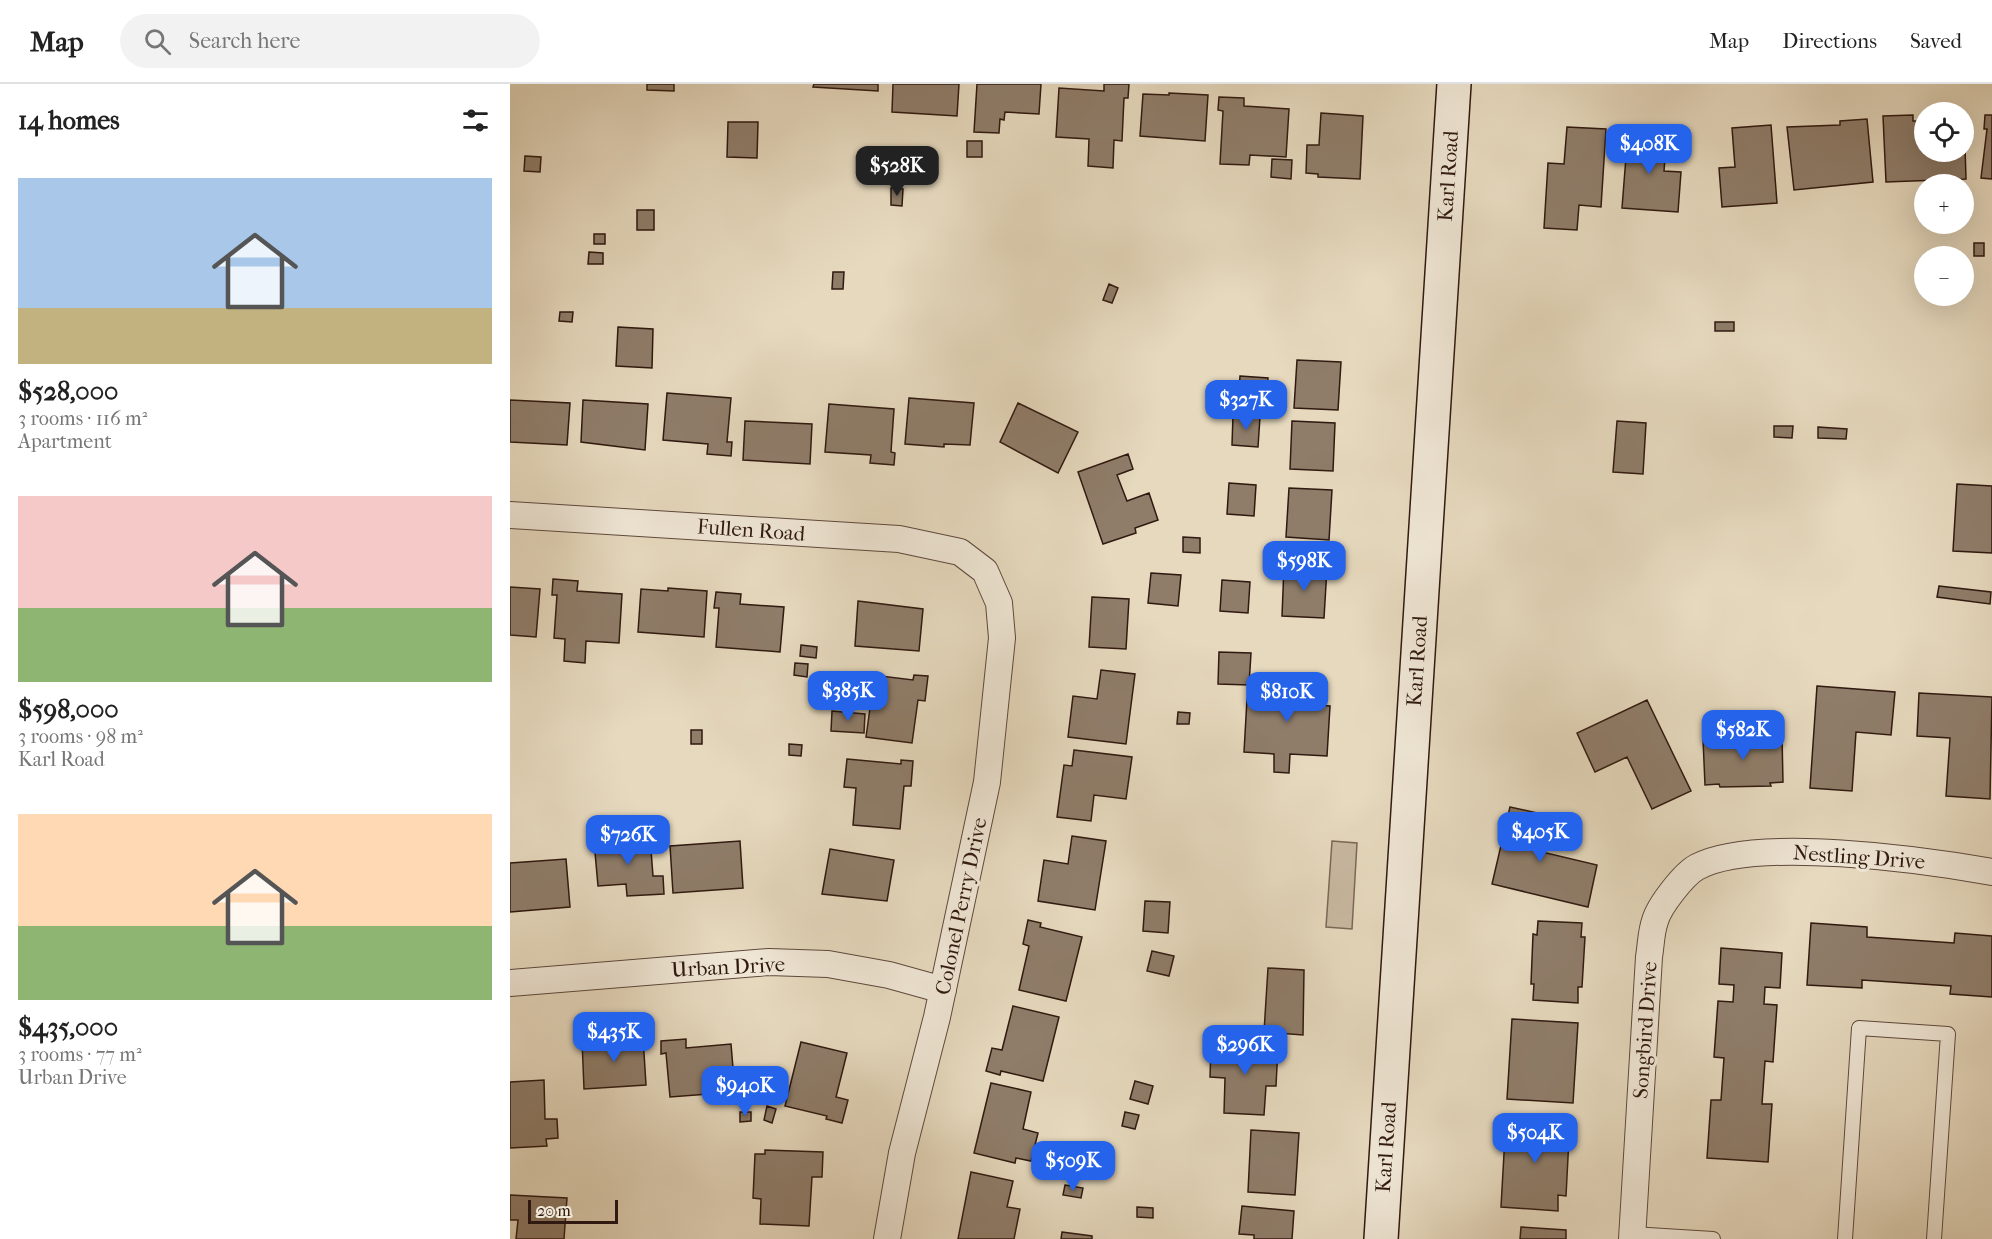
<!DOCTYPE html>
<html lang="en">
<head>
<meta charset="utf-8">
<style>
	:root { --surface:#fff; --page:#f2f2f2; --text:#222; --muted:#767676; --line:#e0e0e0; --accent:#2563eb }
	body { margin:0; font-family:"IM FELL French Canon",serif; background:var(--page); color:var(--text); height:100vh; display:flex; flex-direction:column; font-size:22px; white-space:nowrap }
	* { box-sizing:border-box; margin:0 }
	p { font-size:20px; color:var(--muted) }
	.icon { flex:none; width:33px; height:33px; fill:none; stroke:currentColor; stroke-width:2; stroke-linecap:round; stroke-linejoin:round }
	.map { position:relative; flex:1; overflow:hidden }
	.details { display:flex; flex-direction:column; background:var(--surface); width:510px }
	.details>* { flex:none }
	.buttons { position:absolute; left:1404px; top:18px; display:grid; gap:12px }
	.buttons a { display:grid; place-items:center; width:60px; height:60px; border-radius:50%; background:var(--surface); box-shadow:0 6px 24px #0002; font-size:30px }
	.scale { position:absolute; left:18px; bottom:15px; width:90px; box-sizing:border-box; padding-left:6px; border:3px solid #301910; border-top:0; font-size:16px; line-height:21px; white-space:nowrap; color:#301910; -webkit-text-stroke:4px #efe6d5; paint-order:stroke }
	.price { position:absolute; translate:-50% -51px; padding:0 14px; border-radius:12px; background:var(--accent); color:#fff; font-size:20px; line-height:39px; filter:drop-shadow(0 2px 3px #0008) }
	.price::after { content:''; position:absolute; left:50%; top:36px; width:18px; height:14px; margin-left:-9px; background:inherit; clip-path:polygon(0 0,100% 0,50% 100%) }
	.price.on { background:#222; color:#fff }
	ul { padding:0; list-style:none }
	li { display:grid; align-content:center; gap:12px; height:318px; padding:0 18px }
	li span { display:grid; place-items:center; height:186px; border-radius:0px; color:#555 }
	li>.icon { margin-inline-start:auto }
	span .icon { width:108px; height:108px; fill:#fffc; stroke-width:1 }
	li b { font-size:26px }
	h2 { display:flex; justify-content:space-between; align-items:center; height:72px; padding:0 18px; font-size:26px }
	header { display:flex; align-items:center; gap:36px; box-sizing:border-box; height:84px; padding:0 30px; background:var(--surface); border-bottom:2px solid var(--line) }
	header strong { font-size:28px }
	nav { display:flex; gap:33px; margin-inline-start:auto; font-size:21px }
	.search { width:420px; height:54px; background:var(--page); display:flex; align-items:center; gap:15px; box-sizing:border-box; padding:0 21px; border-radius:33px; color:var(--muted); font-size:22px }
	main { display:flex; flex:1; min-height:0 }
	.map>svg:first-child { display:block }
</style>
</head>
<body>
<header>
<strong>Map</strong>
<div class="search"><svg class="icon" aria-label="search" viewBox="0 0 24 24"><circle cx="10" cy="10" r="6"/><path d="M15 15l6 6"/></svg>Search here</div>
<nav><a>Map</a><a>Directions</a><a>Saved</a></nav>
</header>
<main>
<section class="details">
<h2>14 homes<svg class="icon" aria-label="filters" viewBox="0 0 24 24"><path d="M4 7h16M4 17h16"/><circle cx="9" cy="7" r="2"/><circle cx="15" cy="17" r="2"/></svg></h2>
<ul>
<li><span style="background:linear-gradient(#a9c7e8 70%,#c2b280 0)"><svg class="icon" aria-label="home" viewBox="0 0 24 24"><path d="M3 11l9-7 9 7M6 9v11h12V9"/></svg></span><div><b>$528,000</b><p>3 rooms · 116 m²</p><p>Apartment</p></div></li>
<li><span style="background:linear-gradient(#f6c9c9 60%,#8fb573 0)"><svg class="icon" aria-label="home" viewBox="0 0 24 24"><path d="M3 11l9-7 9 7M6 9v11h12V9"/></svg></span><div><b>$598,000</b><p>3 rooms · 98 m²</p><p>Karl Road</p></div></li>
<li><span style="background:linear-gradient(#ffd9b3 60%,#8fb573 0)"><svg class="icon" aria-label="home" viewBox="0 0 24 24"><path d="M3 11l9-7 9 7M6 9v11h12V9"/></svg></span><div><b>$435,000</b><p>3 rooms · 77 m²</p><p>Urban Drive</p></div></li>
</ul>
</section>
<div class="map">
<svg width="1482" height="1155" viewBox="0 0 1482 1155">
	<rect width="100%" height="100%" fill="#e6d9be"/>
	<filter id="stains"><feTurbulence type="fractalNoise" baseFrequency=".00333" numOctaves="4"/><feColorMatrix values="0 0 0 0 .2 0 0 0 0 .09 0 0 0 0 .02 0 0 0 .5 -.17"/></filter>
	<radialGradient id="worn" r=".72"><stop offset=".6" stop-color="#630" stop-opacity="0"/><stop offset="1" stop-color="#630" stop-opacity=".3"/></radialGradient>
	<path fill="#c7b8a0" stroke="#7c6858" stroke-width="1.5" d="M822 757 847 759 842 845 816 843Z"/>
	<path fill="#8f7d6a" stroke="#301910" stroke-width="1.5" d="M137 0H164V7L137 6Z
		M304 0H368V7L303 3Z
		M383 0H449L447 32 382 28Z
		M467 0H531L529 30 495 28 494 36 490 35 489 49 464 48Z
		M594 0H619L618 14H614L612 57 604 56 603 84 578 82 579 55 546 53 549 4 594 7Z
		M659 9 698 11 695 57 630 52 633 10 659 11Z
		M709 13 734 14V22L779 25 776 73 740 71 739 81 710 80 713 27 708 26Z
		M811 29 853 32 850 95 808 93V90L796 89 797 61H809Z
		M1454 30 1456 95 1376 98 1373 32 1403 31V37H1414V68H1454Z
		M1475 31H1482V95L1471 94 1477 45H1474Z
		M1357 35 1363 98 1284 106 1277 43 1330 41V37Z
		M218 38H248L247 74 217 73Z
		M1261 41 1267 119 1212 123 1209 84 1225 83 1222 44Z
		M1057 43 1096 45 1091 123 1069 121 1067 146 1034 144 1038 79 1054 80Z
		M1118 47 1157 50 1154 87 1171 88 1168 128 1112 124Z
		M457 57H472V73H457Z
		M15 72 31 73 30 88 14 87Z
		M762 75 782 76 781 95 761 93Z
		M381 104 393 105 392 122 381 121Z
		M127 126H144V146H127Z
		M84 150H95V160H84Z
		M1464 159H1474V172H1464Z
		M79 168 93 169V180H78Z
		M323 188H334L333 205H322Z
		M599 200 608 204 602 219 593 216Z
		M50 228H63L62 238 49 237Z
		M1205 238H1224V247H1205Z
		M108 243 143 245 142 284 106 282Z
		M787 276 831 278 828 326 784 324Z
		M730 292 758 294 756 324 728 322Z
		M157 309 221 314 217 358H222L221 372 197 370 198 360 153 356Z
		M399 314 464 319 460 361 434 360V363L395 360Z
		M0 316 60 319 57 361 0 358Z
		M73 316 138 320 135 366 71 358Z
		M508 319 568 348 548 389 490 358Z
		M319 320 384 325 381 368 385 369 384 381 360 379 361 371 315 368Z
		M723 331 750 333 748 363 722 361Z
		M235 337 302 340 300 380 233 376Z
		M782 337 825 339 823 387 780 385Z
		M1107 337 1136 339 1133 390 1103 388Z
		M1264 342H1283L1282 354 1264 353Z
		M1308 343 1337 345 1336 355 1308 354Z
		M618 370 623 385 607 391 617 417 639 409 648 436 625 444 626 449 593 460 568 388Z
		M719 399 746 401 744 432 717 430Z
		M1447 400 1482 402V469L1443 467Z
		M779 404 822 406 819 456 776 453Z
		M673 453 690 454V469L673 468Z
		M774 482 817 484 814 534 772 532Z
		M641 489 671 491 668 522 638 519Z
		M43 495 68 497 67 507 112 510 109 559 76 557 75 579 54 577 55 555 44 554 47 511H42Z
		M712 496 740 498 738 529 710 527Z
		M1429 502 1481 508 1480 520 1427 513Z
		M0 503 30 505 26 553 0 551Z
		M158 504 197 507 194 553 128 548 131 505 158 507Z
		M206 508 231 510 230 520 274 523 270 568 206 563 209 524H204Z
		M582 513 619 515 616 565 579 563Z
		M348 517 413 525 409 567 345 562Z
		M291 561 307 563 306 574 290 572Z
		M709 568 741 569 739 601 708 600Z
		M285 579 298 580 297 593 284 591Z
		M591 586 625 590 616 660 558 653 563 612 587 615Z
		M354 590 403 596 404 591 418 592 415 617 408 616 402 659 356 653 360 624 350 623Z
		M759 595 807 597 806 621 820 622 817 672 780 670 779 689 764 688V670L734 668 737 615 757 616Z
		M1307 602 1385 608 1381 651 1346 648 1342 707 1300 704Z
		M1409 609 1482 613 1480 715 1436 712 1440 654 1407 652Z
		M1137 616 1181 707 1142 725 1117 673 1085 688 1067 649Z
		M322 627 355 630 354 649 321 647Z
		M668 628 680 629 679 640H667Z
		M181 646H192V660H181Z
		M1258 650V653L1272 652 1273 698 1260 699 1261 702 1210 703 1209 700 1195 701 1193 655H1208V652Z
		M279 660 292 661 291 672 279 671Z
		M564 666 622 673 616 715 584 711 581 737 547 733 554 681 562 682Z
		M337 675 391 680V676L403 677 401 702H394L390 745 343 741 346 704 334 703Z
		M1000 723 1041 732 1032 768 1087 781 1078 823 982 800Z
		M153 742 154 752 143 753 142 743Z
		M562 752 596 757 585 826 528 817 534 776 558 780Z
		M140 753 143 792H153L154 810 117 812 116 800 88 802 84 757Z
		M230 757 233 804 163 809 160 762Z
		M320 765 384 776 377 817 312 810Z
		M56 775 60 823 0 828V779Z
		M635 817 660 818 658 849 633 847Z
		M518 836 531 839 530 843 572 853 556 917 509 906 519 862 513 860Z
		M1028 837 1072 839 1071 853H1075L1072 903H1068V919L1023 916 1024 900H1021L1023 850 1027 851Z
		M1301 839 1357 843V853L1444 859 1445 849 1482 852V913L1440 910 1441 902 1352 896V904L1297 901Z
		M1211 864 1272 869 1270 904 1255 903 1254 920 1267 921 1263 978 1255 977 1252 1020H1262L1258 1078 1197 1074 1201 1016H1211L1214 974 1204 973 1208 917 1223 918 1224 901 1209 900Z
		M642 867 664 872 659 892 637 887Z
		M758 884 794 886 793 951 754 948Z
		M503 922 549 933 533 997 491 987 490 991 476 987 482 964 492 966Z
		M1002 935 1068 939 1063 1019 997 1015Z
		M133 953 136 1001 74 1005 72 956Z
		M176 955V964L221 960 225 1008 160 1013 156 969 151 970V957Z
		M291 958 337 969 326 1013 338 1016 332 1039 316 1035 317 1032 275 1022Z
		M717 960 768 962 766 1002H756L754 1031 714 1029 715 994 700 993 701 964H717Z
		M34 996 35 1035H47L48 1054 36 1055 37 1062 0 1064V998Z
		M625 997 643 1002 638 1020 620 1015Z
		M481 999 521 1008 513 1045 528 1049 521 1077 506 1074 505 1079 464 1069Z
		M257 1022 266 1025 262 1039 254 1036Z
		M230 1028H241V1037L230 1038Z
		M615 1028 629 1031 625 1045 612 1042Z
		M996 1034 1055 1038 1054 1053 1059 1054 1056 1112 1048 1111V1127L991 1123Z
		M741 1046 789 1049 785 1111 738 1108Z
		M255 1066 313 1068 312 1093H302L299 1142 250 1140 251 1115 243 1114 245 1070H255Z
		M461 1088 503 1097 497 1123 510 1125 504 1155H448Z
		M555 1101 573 1104 571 1114 553 1111Z
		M0 1111 57 1114 54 1155H6L8 1136H0Z
		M732 1122 784 1127 782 1155H744V1151L729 1150Z
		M627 1123 643 1124V1134L627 1133Z
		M1011 1143 1056 1146V1155H1010Z
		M552 1148 582 1152V1155H551Z"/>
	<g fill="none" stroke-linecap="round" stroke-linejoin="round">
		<defs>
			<path id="service" d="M1122 1150 1203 1155
				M1335 1155 1349 944 1438 950 1424 1155"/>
			<path id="minor" d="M0 431 389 455 450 468 475 487 489 519 492 554 477 698 427 933 392 1069 377 1155
				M0 899 259 878 318 880 379 891 433 906
				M1122 1155 1139 873C1141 861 1141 848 1145 837 1149 822 1174 790 1187 783 1245 752 1415 776 1482 788"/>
			<path id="secondary" d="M871 1155 944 0"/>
		</defs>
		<use href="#service" stroke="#5e493c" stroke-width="16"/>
		<use href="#minor" stroke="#5e493c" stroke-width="28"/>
		<use href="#secondary" stroke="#301910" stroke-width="36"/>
		<use href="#service" stroke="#efe6d5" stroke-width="14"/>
		<use href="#minor" stroke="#efe6d5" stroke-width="26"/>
		<use href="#secondary" stroke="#efe6d5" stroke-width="33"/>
	</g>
	<g text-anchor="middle" stroke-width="6" stroke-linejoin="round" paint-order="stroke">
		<g font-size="21" fill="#301910" stroke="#efe6d5">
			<text transform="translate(938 92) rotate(-86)" y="7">Karl Road</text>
			<text transform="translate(241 446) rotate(4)" y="7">Fullen Road</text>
			<text transform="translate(907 577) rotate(-86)" y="7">Karl Road</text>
			<text transform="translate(1349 773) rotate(4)" y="7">Nestling Drive</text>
			<text transform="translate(451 822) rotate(-78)" y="7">Colonel Perry Drive</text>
			<text transform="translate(218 883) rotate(-3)" y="7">Urban Drive</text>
			<text transform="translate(1135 946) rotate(-86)" y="7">Songbird Drive</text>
			<text transform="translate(876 1063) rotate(-86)" y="7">Karl Road</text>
		</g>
	</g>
	<rect width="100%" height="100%" filter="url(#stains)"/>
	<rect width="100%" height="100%" fill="url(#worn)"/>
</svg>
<div class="buttons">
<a><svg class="icon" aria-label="locate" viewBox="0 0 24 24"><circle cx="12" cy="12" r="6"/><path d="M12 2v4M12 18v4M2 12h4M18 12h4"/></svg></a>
<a>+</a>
<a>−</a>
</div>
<div class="scale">20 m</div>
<b class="price" style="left:1139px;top:91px">$408K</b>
<b class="price on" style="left:387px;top:113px">$528K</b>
<b class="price" style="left:736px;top:347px">$327K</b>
<b class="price" style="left:794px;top:508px">$598K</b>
<b class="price" style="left:338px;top:638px">$385K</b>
<b class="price" style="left:777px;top:639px">$810K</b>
<b class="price" style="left:1233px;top:677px">$582K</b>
<b class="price" style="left:1030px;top:779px">$405K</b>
<b class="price" style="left:118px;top:782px">$726K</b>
<b class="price" style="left:104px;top:979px">$435K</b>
<b class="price" style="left:735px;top:992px">$296K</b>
<b class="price" style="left:235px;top:1033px">$940K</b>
<b class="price" style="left:1025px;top:1080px">$504K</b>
<b class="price" style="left:563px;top:1108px">$509K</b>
</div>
</main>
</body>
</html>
